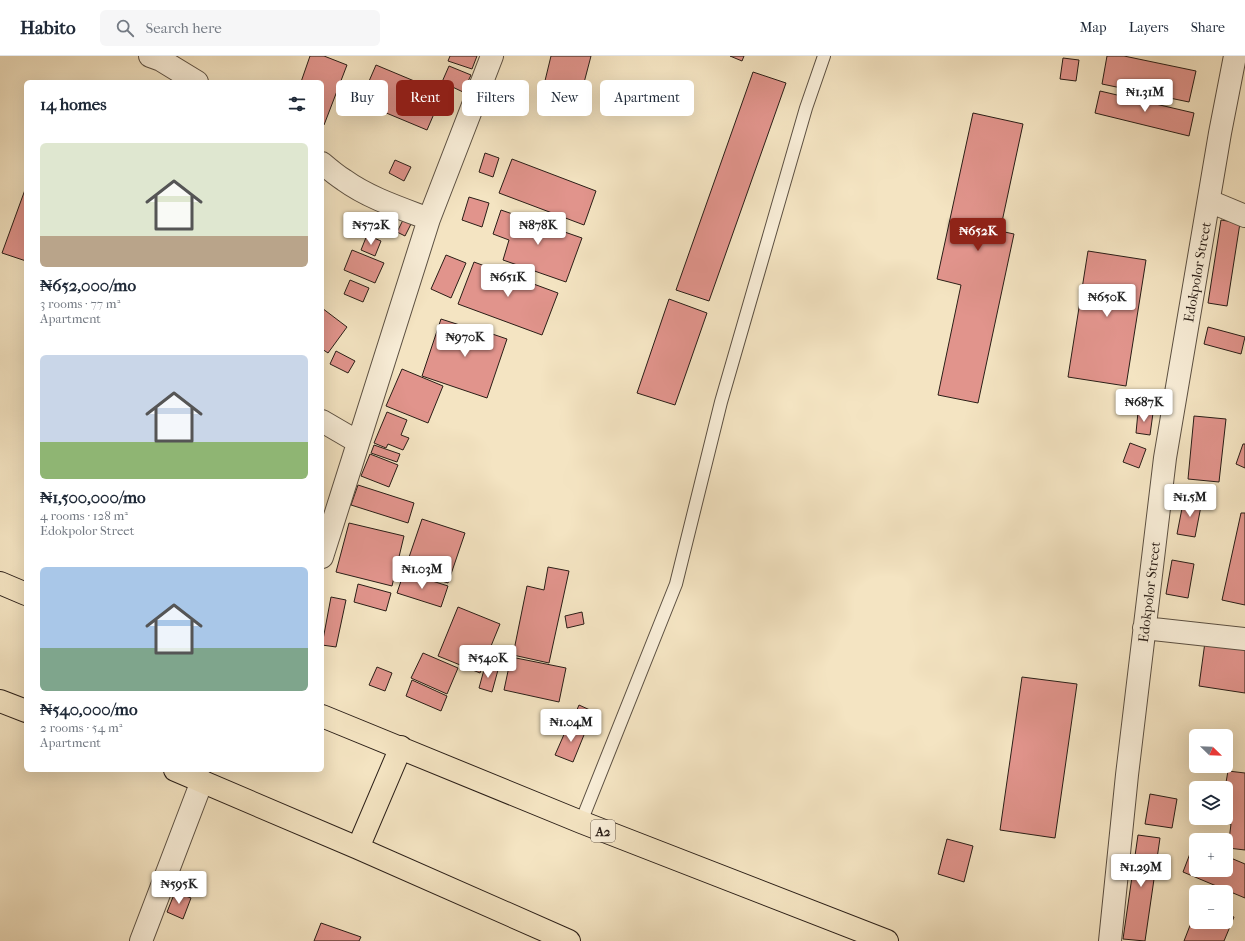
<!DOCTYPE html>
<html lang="en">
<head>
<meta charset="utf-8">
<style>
	:root { --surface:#fff; --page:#f6f6f7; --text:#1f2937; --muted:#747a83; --line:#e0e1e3; --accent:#8f2418 }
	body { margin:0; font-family:"IM FELL French Canon",serif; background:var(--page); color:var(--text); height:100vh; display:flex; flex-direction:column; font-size:15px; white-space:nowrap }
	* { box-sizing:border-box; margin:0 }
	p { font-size:13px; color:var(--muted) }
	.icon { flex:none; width:22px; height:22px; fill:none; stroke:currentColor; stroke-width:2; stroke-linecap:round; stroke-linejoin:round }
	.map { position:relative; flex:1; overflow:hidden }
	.details { position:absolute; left:24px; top:24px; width:300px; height:692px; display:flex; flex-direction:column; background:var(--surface); border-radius:6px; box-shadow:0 4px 16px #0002 }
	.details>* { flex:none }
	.hud { position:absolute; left:336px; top:24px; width:380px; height:36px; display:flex; gap:8px }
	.needle { width:26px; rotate:113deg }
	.tools { position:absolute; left:1189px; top:673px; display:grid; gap:8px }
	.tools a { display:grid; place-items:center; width:44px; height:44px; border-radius:6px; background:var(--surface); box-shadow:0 4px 16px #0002; font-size:20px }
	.price { position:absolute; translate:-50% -34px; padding:0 9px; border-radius:4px; background:#fff; color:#222; font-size:13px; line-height:26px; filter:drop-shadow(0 1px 2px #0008) }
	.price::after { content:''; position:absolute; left:50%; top:24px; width:12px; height:9px; margin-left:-6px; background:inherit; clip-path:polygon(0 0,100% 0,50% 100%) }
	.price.active { background:var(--accent); color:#fff }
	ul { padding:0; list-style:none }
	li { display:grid; align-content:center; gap:8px; height:212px; padding:0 16px }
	li span { display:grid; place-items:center; height:124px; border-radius:6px; color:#555 }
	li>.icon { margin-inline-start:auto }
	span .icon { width:72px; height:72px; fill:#fffc; stroke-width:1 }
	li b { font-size:17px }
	h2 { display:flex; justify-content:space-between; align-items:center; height:48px; padding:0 16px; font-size:17px }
	.tag { padding:0 14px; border-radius:6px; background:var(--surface); box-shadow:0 4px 16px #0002; font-size:14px; line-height:36px }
	.tag.active { background:var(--accent); color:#fff }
	header { display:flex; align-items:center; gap:24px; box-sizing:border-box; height:56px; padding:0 20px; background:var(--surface); border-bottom:1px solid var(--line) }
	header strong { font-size:19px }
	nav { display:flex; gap:22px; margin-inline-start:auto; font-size:14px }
	.search { width:280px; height:36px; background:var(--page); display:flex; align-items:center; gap:10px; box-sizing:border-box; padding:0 14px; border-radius:6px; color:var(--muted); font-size:15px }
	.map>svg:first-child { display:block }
</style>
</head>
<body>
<header>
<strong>Habito</strong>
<div class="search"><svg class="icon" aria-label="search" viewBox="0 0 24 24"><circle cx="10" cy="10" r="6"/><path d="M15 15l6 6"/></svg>Search here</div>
<nav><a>Map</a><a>Layers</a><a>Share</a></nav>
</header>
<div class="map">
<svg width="1245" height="885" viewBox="0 0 1245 885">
	<rect width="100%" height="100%" fill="#f4e4c2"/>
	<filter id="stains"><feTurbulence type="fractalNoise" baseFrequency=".005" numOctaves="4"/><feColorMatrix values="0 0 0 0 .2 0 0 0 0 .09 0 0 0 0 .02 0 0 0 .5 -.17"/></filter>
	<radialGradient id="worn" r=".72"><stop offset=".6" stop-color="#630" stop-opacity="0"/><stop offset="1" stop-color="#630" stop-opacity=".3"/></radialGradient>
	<path fill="#e1948c" stroke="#2a1e17" d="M310 0H324L347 9 324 69H322V26H301Z
		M450 0H477L472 13 448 5Z
		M551 0H591L580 42 543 33Z
		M730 0H744L742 5Z
		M1107 0H1124L1196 15 1189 46 1102 28Z
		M1063 2 1079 4 1076 25 1060 23Z
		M376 9 443 37 427 74 360 46Z
		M449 10 471 19 463 36 442 26Z
		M753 16 786 27 709 245 676 234Z
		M1100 35 1194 57 1189 80 1095 57Z
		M973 57 1023 68 1000 175 1014 178 978 347 938 339 961 229 937 223Z
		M485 97 499 102 493 121 479 116Z
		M512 103 596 135 584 169 499 137Z
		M395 104 411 111 404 125 389 117Z
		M26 131V205L2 197Z
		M469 141 489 147 482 171 462 164Z
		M501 154 582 182 566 226 503 204 509 184 493 178Z
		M405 160 413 164 405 180 397 176Z
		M1221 164 1240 167 1227 250 1208 247Z
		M367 179 381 185 375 200 361 194Z
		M352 194 384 207 375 227 344 214Z
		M1088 195 1146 204 1126 330 1068 321Z
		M446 199 466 207 451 242 431 233Z
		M474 206 558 237 542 279 458 248Z
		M350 224 369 232 363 246 344 238Z
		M669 243 707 257 675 349 637 337Z
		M322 252 347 271 328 297 322 293Z
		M441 263 466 271V269L507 283 487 342 422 320Z
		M1208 271 1245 281 1241 298 1204 288Z
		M336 295 355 305 348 317 330 308Z
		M402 313 443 330 428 367 386 350Z
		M387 356 407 364 401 379 409 382 403 394 388 388 386 392 374 387Z
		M1138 356 1153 357 1150 379 1136 377Z
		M1194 360 1226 363 1219 426 1188 423Z
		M1130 387 1146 393 1139 412 1123 406Z
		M1243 388H1245V412L1236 408Z
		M374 389 400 398 397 406 371 397Z
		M370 398 398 409 389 431 361 420Z
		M358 429 414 447 408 467 351 449Z
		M1184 442 1202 445 1195 481 1177 478Z
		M1241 457H1245V549L1222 544Z
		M422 463 465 477 448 527 405 513Z
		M349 467 404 480 392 530 336 516Z
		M1172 504 1194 508 1188 542 1166 538Z
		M548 511 569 515 549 607 513 599 527 530 544 534Z
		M404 516 448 530 441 551 397 537Z
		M358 528 391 537 386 555 354 546Z
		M331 541 346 544 336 591 322 589Z
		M458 551 500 568 480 617 438 600Z
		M582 556 584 568 567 572 565 560Z
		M1205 586 1245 591V637L1199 630Z
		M423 597 458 612 447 638 411 622Z
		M511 601 566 612 559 646 504 634Z
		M485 610 498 614 492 636 479 632Z
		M377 611 392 617 385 635 369 629Z
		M1022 621 1077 628 1055 782 1000 774Z
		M412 624 447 640 441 655 406 640Z
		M579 649 590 654 584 668 573 663Z
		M569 667 586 674 573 706 555 699Z
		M1228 715 1245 717V794L1228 792 1231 768 1220 767 1221 762H1226L1225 732Z
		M1150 738 1177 743 1172 772 1145 768Z
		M1138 779 1160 782 1145 885 1123 883Z
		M947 783 973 790 964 826 938 818Z
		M1194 787 1196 788V814H1226V800L1245 808V842L1183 816Z
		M175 836 191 842 183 863 167 856Z
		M1196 854V866H1226V858L1234 861 1224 885H1184Z
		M321 867 361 881 359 885H314Z"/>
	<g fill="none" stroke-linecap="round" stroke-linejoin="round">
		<defs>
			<path id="service" d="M581 766 676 528 721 346 806 52 824 0"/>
			<path id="minor" d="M150 0 161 4 197 26
				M322 107C329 113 336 119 344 124 369 142 400 152 429 163
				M1209 145 1245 160
				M322 365 358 386
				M322 501 429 163 492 0
				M1144 572 1245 583
				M141 885 202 725
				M1110 885 1127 719 1165 402 1220 77 1235 0"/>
			<path id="trunk" d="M0 527 26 538
				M0 645 26 655
				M322 660 581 766 887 885
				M175 714 358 792 569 885
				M358 792 401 691"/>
		</defs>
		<use href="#service" stroke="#5c5042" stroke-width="14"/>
		<use href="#minor" stroke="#5c5042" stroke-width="24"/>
		<use href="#trunk" stroke="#2a1e17" stroke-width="24"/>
		<use href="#service" stroke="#f8edd7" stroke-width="12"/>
		<use href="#minor" stroke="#f8edd7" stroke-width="22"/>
		<use href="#trunk" stroke="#f4e4c2" stroke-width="22"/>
	</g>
	<g text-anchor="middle" stroke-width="4" stroke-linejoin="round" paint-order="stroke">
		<rect fill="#f8edd7" stroke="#685c51" stroke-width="1" x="591" y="764" width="24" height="22" rx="3"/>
		<g font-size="13" font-weight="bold" fill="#2a1e17">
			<text x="603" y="780">A2</text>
		</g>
		<g font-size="14" fill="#2a1e17" stroke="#f8edd7">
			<text transform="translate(1197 216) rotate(-80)" y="5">Edokpolor Street</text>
			<text transform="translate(1149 536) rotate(-83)" y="5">Edokpolor Street</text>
		</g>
	</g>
	<rect width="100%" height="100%" filter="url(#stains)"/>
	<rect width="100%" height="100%" fill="url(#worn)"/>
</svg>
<div class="tools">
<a><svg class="needle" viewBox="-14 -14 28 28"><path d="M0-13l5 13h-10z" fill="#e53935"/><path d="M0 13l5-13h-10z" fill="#747a83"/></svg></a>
<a><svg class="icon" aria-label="layers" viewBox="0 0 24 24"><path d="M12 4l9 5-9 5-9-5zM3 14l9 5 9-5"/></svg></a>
<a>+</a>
<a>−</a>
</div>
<b class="price" style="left:1145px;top:57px">₦1.31M</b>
<b class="price" style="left:371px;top:190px">₦572K</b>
<b class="price" style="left:538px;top:190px">₦878K</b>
<b class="price active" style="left:978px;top:196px">₦652K</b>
<b class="price" style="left:508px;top:242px">₦651K</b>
<b class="price" style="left:1107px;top:262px">₦650K</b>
<b class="price" style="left:465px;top:302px">₦970K</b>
<b class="price" style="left:1144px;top:367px">₦687K</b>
<b class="price" style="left:1190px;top:462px">₦1.5M</b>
<b class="price" style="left:422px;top:534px">₦1.03M</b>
<b class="price" style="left:488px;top:623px">₦540K</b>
<b class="price" style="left:571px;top:687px">₦1.04M</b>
<b class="price" style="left:1141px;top:832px">₦1.29M</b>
<b class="price" style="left:179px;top:849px">₦595K</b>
<div class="hud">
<a class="tag">Buy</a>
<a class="tag active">Rent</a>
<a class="tag">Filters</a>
<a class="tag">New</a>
<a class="tag">Apartment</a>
</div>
<section class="details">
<h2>14 homes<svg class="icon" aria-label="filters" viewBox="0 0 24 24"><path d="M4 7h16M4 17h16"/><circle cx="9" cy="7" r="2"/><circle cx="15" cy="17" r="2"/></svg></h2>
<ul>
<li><span style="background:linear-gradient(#dfe7d0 75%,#b9a48a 0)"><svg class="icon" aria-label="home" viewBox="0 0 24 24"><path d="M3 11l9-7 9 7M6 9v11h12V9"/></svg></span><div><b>₦652,000/mo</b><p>3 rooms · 77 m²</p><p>Apartment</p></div></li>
<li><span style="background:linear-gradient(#c9d6e8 70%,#8fb573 0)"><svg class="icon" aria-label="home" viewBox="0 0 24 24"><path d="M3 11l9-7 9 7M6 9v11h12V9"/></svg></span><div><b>₦1,500,000/mo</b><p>4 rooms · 128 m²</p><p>Edokpolor Street</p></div></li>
<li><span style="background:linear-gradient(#a9c7e8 65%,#7fa58c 0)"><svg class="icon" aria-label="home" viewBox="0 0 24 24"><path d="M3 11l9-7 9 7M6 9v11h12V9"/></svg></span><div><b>₦540,000/mo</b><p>2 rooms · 54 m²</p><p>Apartment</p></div></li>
</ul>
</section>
</div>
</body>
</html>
